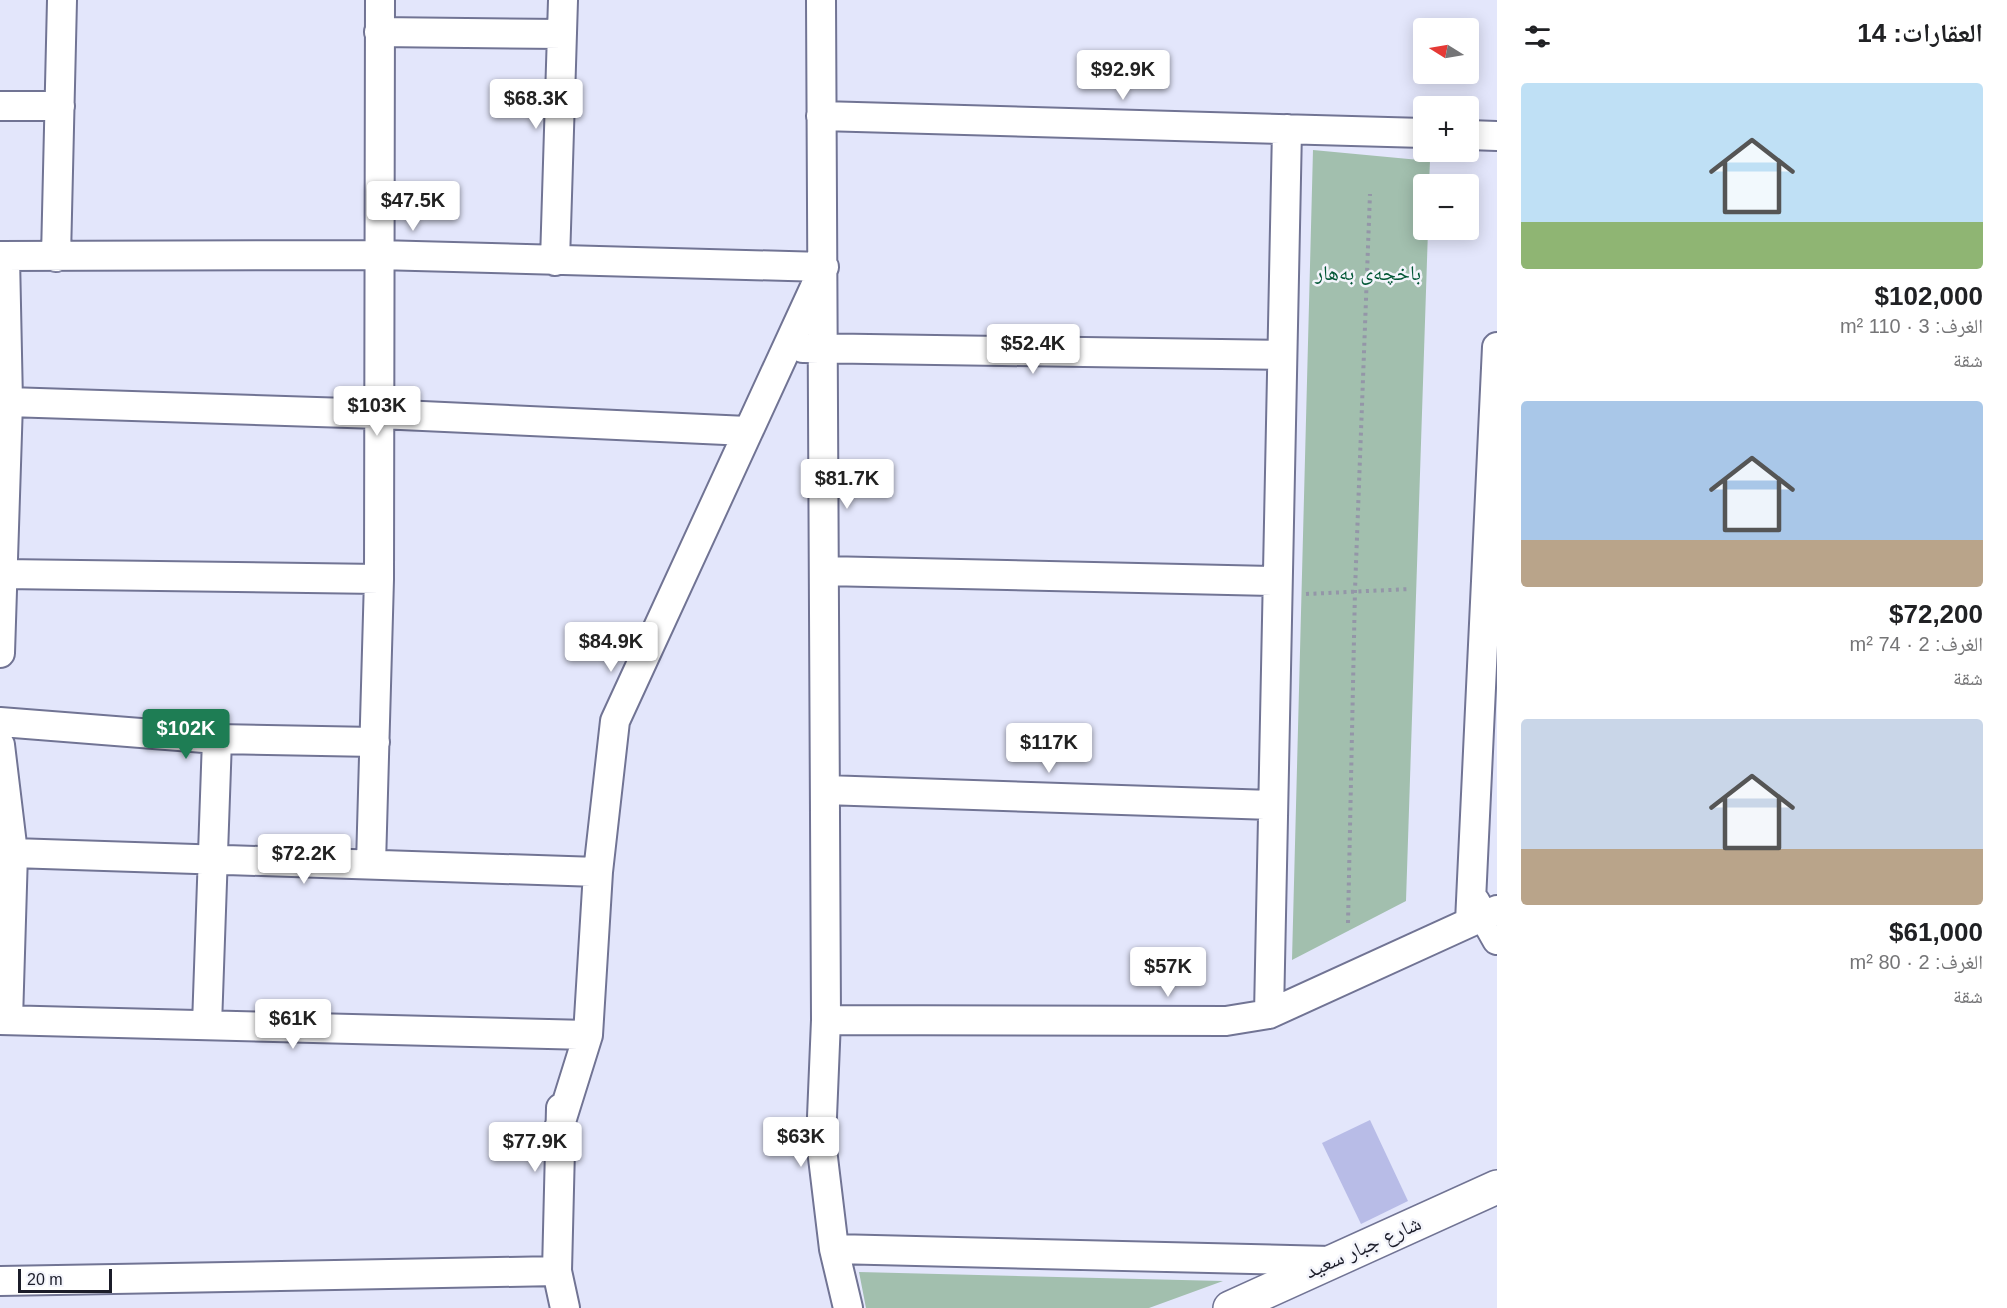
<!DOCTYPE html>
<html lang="ar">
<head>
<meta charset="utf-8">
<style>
	:root { --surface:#fff; --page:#f2f2f2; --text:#202124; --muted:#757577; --accent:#1e7d54 }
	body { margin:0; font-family:Helvetica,"Noto Naskh Arabic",sans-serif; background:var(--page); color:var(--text); direction:rtl; height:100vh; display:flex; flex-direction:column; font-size:22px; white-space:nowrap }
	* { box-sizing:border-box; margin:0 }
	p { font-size:20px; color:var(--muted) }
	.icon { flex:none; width:33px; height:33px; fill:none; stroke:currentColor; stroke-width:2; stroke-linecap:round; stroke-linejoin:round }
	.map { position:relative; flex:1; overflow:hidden; direction:ltr }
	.details { display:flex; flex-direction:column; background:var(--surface); width:510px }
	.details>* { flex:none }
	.needle { width:39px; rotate:281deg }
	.buttons { position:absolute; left:1413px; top:18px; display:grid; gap:12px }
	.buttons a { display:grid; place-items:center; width:66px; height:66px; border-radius:6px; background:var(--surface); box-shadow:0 3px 15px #0003; font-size:30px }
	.scale { position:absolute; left:18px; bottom:15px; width:94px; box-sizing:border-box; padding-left:6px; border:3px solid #1b1c29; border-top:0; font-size:16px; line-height:21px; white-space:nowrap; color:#1b1c29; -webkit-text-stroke:4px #f3f4fb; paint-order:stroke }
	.price { position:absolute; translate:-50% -51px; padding:0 14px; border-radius:6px; background:#fff; color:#222; font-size:20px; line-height:39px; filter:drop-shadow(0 2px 3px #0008) }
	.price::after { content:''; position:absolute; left:50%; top:36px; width:18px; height:14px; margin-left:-9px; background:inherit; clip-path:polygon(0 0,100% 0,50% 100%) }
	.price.active { background:var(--accent); color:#fff }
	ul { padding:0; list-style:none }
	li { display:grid; align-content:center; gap:12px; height:318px; padding:0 24px }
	li span { display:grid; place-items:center; height:186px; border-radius:6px; color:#555 }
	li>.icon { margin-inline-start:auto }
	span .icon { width:108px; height:108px; fill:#fffc; stroke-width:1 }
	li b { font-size:26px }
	h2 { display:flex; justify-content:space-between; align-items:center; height:72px; padding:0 24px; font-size:26px }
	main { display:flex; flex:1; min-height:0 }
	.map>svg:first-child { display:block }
</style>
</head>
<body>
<main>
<section class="details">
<h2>العقارات: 14<svg class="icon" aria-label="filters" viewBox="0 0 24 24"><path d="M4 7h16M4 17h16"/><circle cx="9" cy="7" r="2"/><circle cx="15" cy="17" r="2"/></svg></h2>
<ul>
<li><span style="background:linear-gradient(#bfe0f5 75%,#8fb573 0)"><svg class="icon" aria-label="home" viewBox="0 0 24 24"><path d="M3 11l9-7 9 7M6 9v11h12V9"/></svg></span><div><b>$102,000</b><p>الغرف: 3 · 110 m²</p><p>شقة</p></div></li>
<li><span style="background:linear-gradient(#a9c7e8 75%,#b9a48a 0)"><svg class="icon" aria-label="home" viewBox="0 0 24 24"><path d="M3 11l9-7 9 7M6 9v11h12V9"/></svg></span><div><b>$72,200</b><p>الغرف: 2 · 74 m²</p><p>شقة</p></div></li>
<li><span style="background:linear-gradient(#c9d6e8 70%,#b9a48a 0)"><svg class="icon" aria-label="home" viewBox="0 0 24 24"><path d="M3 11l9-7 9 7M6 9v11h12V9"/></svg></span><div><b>$61,000</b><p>الغرف: 2 · 80 m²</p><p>شقة</p></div></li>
</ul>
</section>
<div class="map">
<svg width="1497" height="1308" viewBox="0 0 1497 1308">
	<rect width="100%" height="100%" fill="#e3e6fb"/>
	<path fill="#a2bfae" d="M1313 150 1430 161 1429 184H1424V230H1428L1406 901 1292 960Z
		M859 1272 1223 1281 1149 1308H866Z"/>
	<path fill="#b8bce7" d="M1370 1120 1408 1201 1361 1224 1322 1143Z"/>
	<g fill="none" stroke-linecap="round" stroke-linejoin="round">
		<defs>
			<path id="minor" d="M821 0 826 1020 821 1141 834 1249 848 1308
				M379 32 562 34
				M0 106H60
				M821 116 1424 133
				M1468 135 1497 136
				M0 256 378 255 824 267 615 721 598 872 588 1035 559 1128
				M56 257 62 0
				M555 261 563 0
				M803 348 1281 355
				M8 402 379 414 747 431
				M824 571 1276 581
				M3 574 379 579
				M0 653 8 402 5 257
				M0 722 217 739 375 742
				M0 745 13 853 8 1020
				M825 790 1272 805
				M13 853 598 872
				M371 864 379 579 380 0
				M1475 901 1497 940
				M1470 922 1497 347
				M1269 1014 1287 129
				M0 1020 588 1035
				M826 1020 1226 1021 1269 1014 1497 910
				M207 1025 217 739
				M561 1108 557 1271 565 1308
				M834 1249 1331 1261
				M0 1281 557 1271"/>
			<path id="tertiary" d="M1230 1308 1497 1187"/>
		</defs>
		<use href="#minor" stroke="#717494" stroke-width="32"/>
		<use href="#tertiary" stroke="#717494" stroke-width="36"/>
		<path stroke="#9496a8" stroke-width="4" stroke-dasharray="3 4.5" stroke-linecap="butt" d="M1306 594 1410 589
			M1348 923 1355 590 1370 194"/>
		<use href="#minor" stroke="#fff" stroke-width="28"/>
		<use href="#tertiary" stroke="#fff" stroke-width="33"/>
	</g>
	<g text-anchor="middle" stroke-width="5" stroke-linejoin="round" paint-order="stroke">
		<g font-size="21" fill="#005635" stroke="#f3f4fb">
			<text x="1368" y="280">باخچەی بەهار</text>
		</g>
		<g font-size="21" fill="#1b1c29" stroke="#f3f4fb">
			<text transform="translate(1363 1247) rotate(-24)" y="7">شارع جبار سعيد</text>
		</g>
	</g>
</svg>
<div class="buttons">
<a><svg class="needle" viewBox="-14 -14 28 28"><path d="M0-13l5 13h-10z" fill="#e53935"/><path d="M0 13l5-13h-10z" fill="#757577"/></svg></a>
<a>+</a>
<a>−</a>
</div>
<div class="scale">20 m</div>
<b class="price" style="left:1123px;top:101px">$92.9K</b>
<b class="price" style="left:536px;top:130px">$68.3K</b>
<b class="price" style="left:413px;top:232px">$47.5K</b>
<b class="price" style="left:1033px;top:375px">$52.4K</b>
<b class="price" style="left:377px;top:437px">$103K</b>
<b class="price" style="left:847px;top:510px">$81.7K</b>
<b class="price" style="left:611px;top:673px">$84.9K</b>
<b class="price active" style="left:186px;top:760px">$102K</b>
<b class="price" style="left:1049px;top:774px">$117K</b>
<b class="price" style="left:304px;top:885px">$72.2K</b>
<b class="price" style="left:1168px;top:998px">$57K</b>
<b class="price" style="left:293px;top:1050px">$61K</b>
<b class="price" style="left:801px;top:1168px">$63K</b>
<b class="price" style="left:535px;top:1173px">$77.9K</b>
</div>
</main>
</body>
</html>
